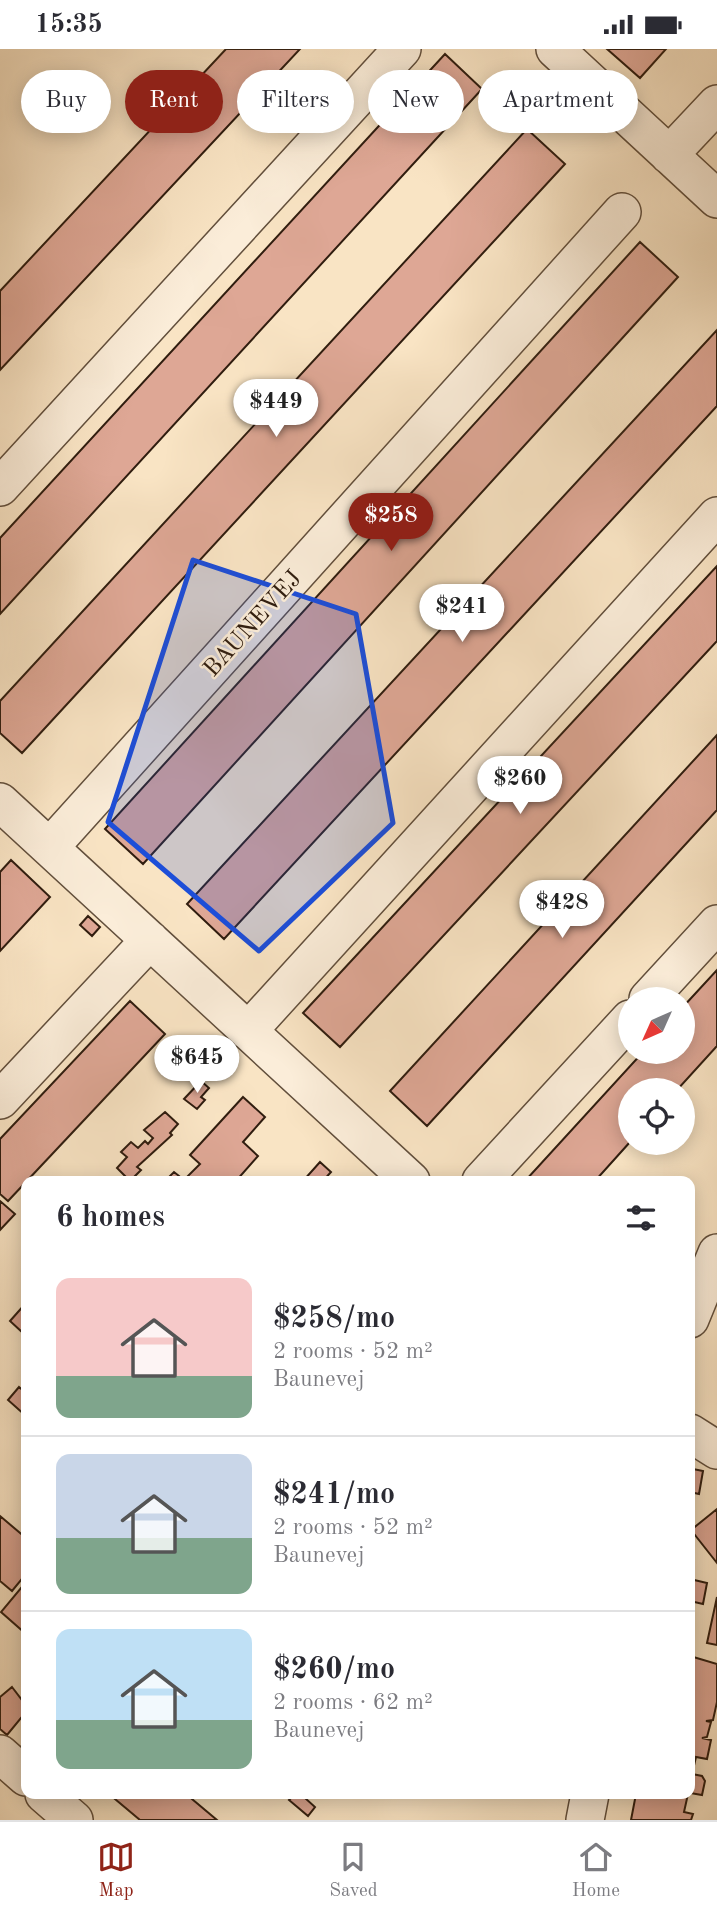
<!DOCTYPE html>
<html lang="en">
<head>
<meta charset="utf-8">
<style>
	:root { --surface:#fff; --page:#f7f7f7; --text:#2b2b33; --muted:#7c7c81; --line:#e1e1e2; --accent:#8f2418 }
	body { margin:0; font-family:"Old Standard TT",serif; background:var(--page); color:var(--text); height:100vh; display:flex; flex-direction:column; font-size:26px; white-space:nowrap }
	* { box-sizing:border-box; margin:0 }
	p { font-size:23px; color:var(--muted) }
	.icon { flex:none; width:38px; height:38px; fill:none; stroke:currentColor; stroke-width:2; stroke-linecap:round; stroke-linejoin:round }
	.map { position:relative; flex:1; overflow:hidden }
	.drawer { position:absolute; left:21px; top:1127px; width:674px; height:623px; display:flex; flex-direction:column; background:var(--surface); border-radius:14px; box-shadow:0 4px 18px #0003 }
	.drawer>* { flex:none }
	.guide { position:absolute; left:21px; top:21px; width:676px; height:63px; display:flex; gap:14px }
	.needle { width:46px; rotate:225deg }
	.controls { position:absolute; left:618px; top:938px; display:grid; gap:14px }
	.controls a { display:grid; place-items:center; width:77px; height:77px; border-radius:50%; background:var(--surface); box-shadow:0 4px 18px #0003; font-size:35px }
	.price { position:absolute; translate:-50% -60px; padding:0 16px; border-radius:24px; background:#fff; color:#222; font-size:23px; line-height:46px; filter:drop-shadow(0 2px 4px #0008) }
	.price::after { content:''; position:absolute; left:50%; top:42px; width:21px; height:16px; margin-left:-10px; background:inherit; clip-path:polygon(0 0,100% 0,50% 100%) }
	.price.on { background:var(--accent); color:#fff }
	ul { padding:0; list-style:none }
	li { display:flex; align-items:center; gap:21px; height:175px; padding:0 35px }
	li+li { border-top:2px solid var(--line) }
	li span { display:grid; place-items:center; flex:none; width:196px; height:140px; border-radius:14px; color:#555 }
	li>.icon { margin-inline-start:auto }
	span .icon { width:84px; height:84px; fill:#fffc; stroke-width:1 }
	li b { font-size:30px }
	h2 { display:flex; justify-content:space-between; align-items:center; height:84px; padding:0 35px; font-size:30px }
	.chip { padding:0 24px; border-radius:32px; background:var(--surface); box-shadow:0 4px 18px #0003; font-size:24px; line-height:63px }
	.chip.on { background:var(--accent); color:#fff }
	.status { display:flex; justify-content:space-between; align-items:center; height:49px; padding:0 35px; background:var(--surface); direction:ltr }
	.status svg { height:19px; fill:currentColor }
	.tabs { display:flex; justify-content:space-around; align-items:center; height:98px; border-top:2px solid var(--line); background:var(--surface); font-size:19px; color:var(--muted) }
	.tabs a { display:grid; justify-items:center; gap:4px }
	.tabs .on { color:var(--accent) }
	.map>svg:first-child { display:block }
</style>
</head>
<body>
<div class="status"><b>15:35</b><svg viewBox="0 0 49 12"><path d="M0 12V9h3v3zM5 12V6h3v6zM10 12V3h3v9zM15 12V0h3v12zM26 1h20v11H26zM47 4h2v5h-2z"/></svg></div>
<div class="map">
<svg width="717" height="1771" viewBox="0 0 717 1771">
	<rect width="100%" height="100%" fill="#f9e4c4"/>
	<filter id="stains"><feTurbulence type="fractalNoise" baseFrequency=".00286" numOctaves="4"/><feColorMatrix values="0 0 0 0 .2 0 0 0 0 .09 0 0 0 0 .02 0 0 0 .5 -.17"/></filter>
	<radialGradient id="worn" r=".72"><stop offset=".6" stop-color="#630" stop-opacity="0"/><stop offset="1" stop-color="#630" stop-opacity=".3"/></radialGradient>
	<path fill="#dea795" stroke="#301d0f" stroke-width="2" d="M226 0H300L0 321V242Z
		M607 0H666L640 29Z
		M445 5 482 40 0 565V489Z
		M527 80 565 115 22 704 0 684V652Z
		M640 193 678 228 143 815 105 780Z
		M717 281V357L224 890 187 855Z
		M717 517V592L340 998 303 964Z
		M717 686V761L427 1077 390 1042Z
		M11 811 50 848 0 902V823Z
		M88 867 100 878 92 887 80 876Z
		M717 921V997L677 1041H630V1093L595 1132H525L643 1003H682V959Z
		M130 952 165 985 8 1152 0 1145V1090Z
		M201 1032 209 1039 201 1048 205 1051 197 1060 184 1050Z
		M243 1048 265 1068 243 1093 258 1107 236 1132H165L174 1123 184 1131 200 1115 190 1106Z
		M165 1063 178 1075 170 1084 172 1086 137 1118 141 1121 130 1132 117 1119 127 1108 121 1103 131 1093 138 1099 145 1092 148 1095 153 1089 144 1081Z
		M320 1113 331 1123 323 1132H303Z
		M0 1152 15 1165 0 1181Z
		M26 1254V1279L22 1283 10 1272Z
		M19 1338 26 1344V1367L8 1351Z
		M693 1420 703 1422 699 1445 690 1443Z
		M717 1460V1514L691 1481Z
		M0 1467 26 1489V1525L12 1542 0 1532Z
		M690 1530 707 1534 703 1555 690 1552Z
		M26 1533V1585L1 1563Z
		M717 1548V1596L707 1594Z
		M690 1607 717 1615V1653L713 1671 706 1672 711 1673 707 1688 702 1689 711 1691 707 1710 696 1708 692 1725 702 1727 705 1732 702 1746 690 1744Z
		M12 1638 22 1651 26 1650V1663L7 1686 0 1680V1648Z
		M109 1745H186L217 1771H140Z
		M295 1745H309L305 1749 315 1758 308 1767 289 1751Z
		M636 1745H688L684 1763 693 1765 691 1771H631Z"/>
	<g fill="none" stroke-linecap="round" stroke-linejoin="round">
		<defs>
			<path id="minor" d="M555 0 717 150
				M669 106 717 55
				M0 438 402 0
				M0 753 411 1132
				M50 798 622 163
				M648 950 717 875
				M248 982 717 467
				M0 1051 150 891
				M481 1132 630 970
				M690 1270 717 1204
				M690 1384 717 1401
				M0 1705 26 1728
				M44 1745 74 1771
				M585 1771 590 1745"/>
		</defs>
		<use href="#minor" stroke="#624f3c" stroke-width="40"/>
		<use href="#minor" stroke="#fbedd9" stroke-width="37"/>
	</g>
	<path fill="#1d4ed8" fill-opacity="0.2" stroke="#1d4ed8" stroke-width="5" stroke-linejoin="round" d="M193 511 356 565 393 774 259 902 108 773Z"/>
	<g text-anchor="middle" stroke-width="5" stroke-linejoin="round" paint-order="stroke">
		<g font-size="24" fill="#301d0f" stroke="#fbedd9">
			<text transform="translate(252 574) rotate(-48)" y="8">BAUNEVEJ</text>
		</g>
	</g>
	<rect width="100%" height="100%" filter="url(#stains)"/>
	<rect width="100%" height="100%" fill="url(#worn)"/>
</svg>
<div class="controls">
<a><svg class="needle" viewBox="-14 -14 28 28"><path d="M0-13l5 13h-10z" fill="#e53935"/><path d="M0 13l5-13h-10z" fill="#7c7c81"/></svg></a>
<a><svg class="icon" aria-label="locate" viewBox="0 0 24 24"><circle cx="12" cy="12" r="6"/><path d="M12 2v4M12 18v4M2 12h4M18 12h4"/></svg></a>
</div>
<b class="price" style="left:276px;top:390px">$449</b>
<b class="price on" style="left:391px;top:504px">$258</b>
<b class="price" style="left:462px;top:595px">$241</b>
<b class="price" style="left:520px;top:767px">$260</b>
<b class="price" style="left:562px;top:891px">$428</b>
<b class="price" style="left:197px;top:1046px">$645</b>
<div class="guide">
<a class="chip">Buy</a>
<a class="chip on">Rent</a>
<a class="chip">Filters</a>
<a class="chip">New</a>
<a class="chip">Apartment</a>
</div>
<section class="drawer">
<h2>6 homes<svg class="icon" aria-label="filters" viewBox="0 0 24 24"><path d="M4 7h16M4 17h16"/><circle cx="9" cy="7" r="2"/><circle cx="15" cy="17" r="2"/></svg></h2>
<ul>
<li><span style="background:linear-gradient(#f6c9c9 70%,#7fa58c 0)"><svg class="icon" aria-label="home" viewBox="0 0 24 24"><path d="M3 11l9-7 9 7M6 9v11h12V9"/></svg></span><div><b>$258/mo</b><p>2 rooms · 52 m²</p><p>Baunevej</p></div></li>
<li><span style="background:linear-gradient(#c9d6e8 60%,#7fa58c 0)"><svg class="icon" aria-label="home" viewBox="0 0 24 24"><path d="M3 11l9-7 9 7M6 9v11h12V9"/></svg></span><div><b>$241/mo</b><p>2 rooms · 52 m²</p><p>Baunevej</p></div></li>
<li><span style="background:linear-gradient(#bfe0f5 65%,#7fa58c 0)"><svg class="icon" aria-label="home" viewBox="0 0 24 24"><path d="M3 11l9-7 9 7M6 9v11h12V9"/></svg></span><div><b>$260/mo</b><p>2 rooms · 62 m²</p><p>Baunevej</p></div></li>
</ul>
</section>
</div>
<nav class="tabs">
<a class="on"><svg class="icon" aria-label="map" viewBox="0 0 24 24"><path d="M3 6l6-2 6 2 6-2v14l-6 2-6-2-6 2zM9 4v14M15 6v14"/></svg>Map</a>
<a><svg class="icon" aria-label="saved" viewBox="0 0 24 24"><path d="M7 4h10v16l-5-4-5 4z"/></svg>Saved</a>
<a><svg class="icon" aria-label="home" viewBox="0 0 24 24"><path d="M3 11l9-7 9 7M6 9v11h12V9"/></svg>Home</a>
</nav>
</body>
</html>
